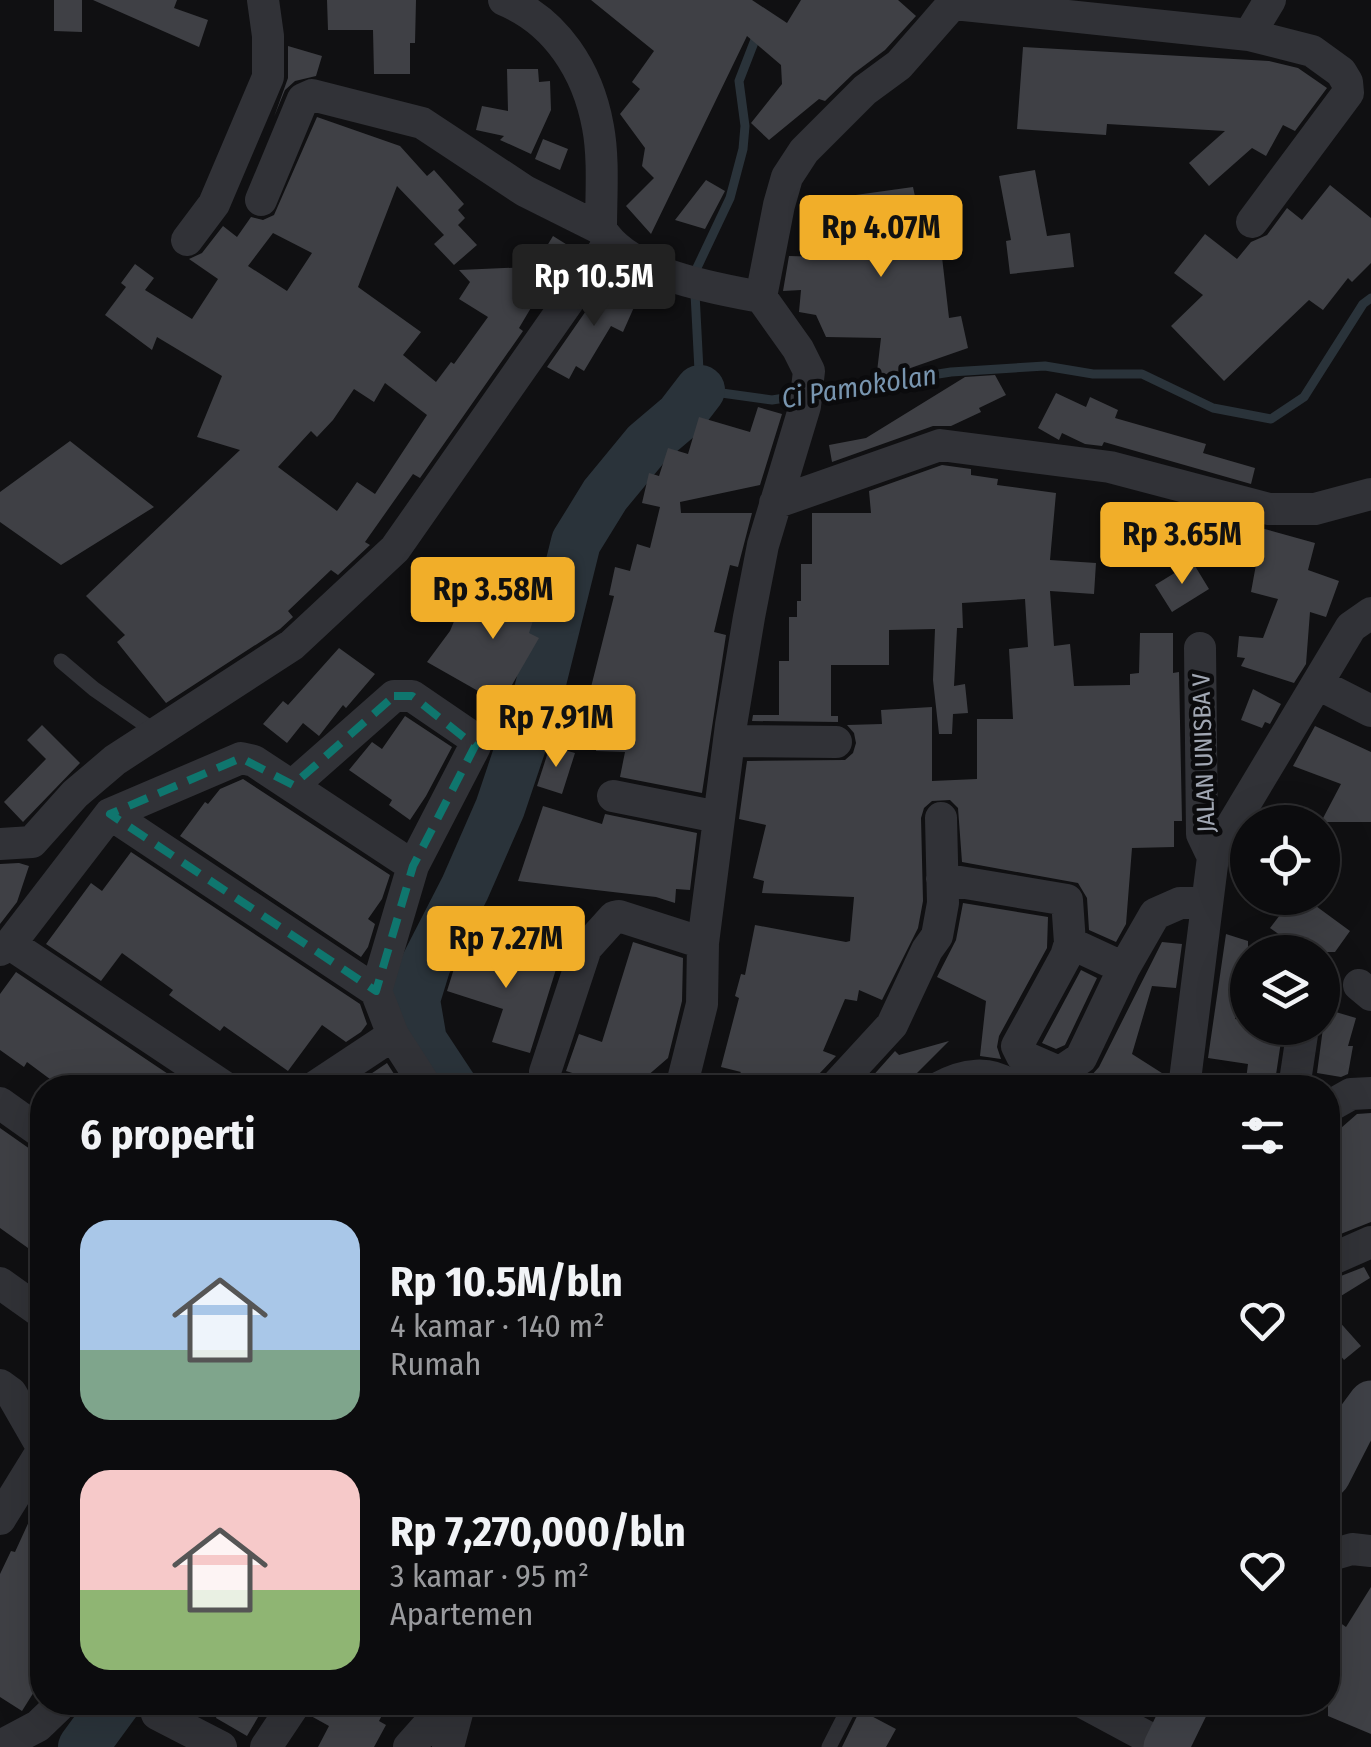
<!DOCTYPE html>
<html lang="id">
<head>
<meta charset="utf-8">
<style>
	:root { --surface:#0c0c0e; --page:#151517; --text:#f1f3f6; --muted:#9a9b9e; --line:#2c2c2e; --accent:#f1ae29 }
	body { margin:0; font-family:"Fira Sans Condensed",sans-serif; background:var(--page); color:var(--text); height:100vh; display:flex; flex-direction:column; font-size:38px; white-space:nowrap }
	* { box-sizing:border-box; margin:0 }
	p { font-size:32px; color:var(--muted) }
	.icon { flex:none; width:55px; height:55px; fill:none; stroke:currentColor; stroke-width:2; stroke-linecap:round; stroke-linejoin:round }
	.map { position:relative; flex:1; overflow:hidden }
	.sheet { position:absolute; left:30px; top:1075px; width:1310px; height:640px; display:flex; flex-direction:column; background:var(--surface); border-radius:40px; box-shadow:0 10px 40px #0002,0 0 0 2px var(--line) }
	.sheet>* { flex:none }
	.buttons { position:absolute; left:1230px; top:805px; display:grid; gap:20px }
	.buttons a { display:grid; place-items:center; width:110px; height:110px; border-radius:50%; background:var(--surface); box-shadow:0 10px 40px #0002,0 0 0 2px var(--line); font-size:50px }
	.price { position:absolute; translate:-50% -85px; padding:0 22px; border-radius:10px; background:var(--accent); color:#111; font-size:32px; line-height:65px; filter:drop-shadow(0 2px 5px #0008) }
	.price::after { content:''; position:absolute; left:50%; top:60px; width:30px; height:22px; margin-left:-15px; background:inherit; clip-path:polygon(0 0,100% 0,50% 100%) }
	.price.on { background:#222; color:#fff }
	ul { padding:0; list-style:none }
	li { display:flex; align-items:center; gap:30px; height:250px; padding:0 50px }
	li span { display:grid; place-items:center; flex:none; width:280px; height:200px; border-radius:30px; color:#555 }
	li>.icon { margin-inline-start:auto }
	span .icon { width:120px; height:120px; fill:#fffc; stroke-width:1 }
	li b { font-size:42px }
	h2 { display:flex; justify-content:space-between; align-items:center; height:120px; padding:0 50px; font-size:42px }
	.map>svg:first-child { display:block }
</style>
</head>
<body>
<div class="map">
<svg width="1371" height="1747" viewBox="0 0 1371 1747">
	<rect width="100%" height="100%" fill="#101012"/>
	<g fill="none" stroke-linecap="round" stroke-linejoin="round">
		<path stroke="#2a333a" stroke-width="9" d="M758 32 739 81 745 126 743 149 730 198 694 274 700 390 772 400 951 372 1045 366 1093 374H1142L1213 408 1271 419 1304 397 1363 304 1371 298"/>
		<path stroke="#2a333a" stroke-width="50" d="M453 1088 422 1041 415 1000 426 964 465 888 500 808 538 695 576 542 605 495 647 444 680 416 700 390
			M83 1747 116 1702"/>
	</g>
	<path fill="#3f4045" fill-rule="evenodd" d="M54 0H82V32L54 31Z
		M93 0H177L174 8 208 20 199 47Z
		M327 0H416L415 43H410V74H374L373 30H328Z
		M591 0H752L787 23 801 0H898L916 16 885 50 853 74 825 101 819 99 769 140 751 123 782 84 781 65 747 36 651 234 626 206 654 178 642 166 645 148 620 114 640 89 632 82 654 51Z
		M288 46 322 56 316 76 295 81 285 90 274 117 288 78Z
		M1023 47 1269 61 1298 68 1327 88 1295 131 1283 125 1266 156 1252 148 1209 186 1189 163 1225 131 1107 124 1106 135 1017 129Z
		M507 69H538L539 82 550 81 551 110 531 154 500 140 504 136 476 130 482 106 508 111Z
		M317 117 400 146 427 176 434 170 464 204 458 210 465 218 458 225 477 245 454 265 434 244 444 235 397 186 358 287 421 332 403 355 436 382 451 362 454 364 488 317 459 299 470 282 459 270 529 267 532 262 536 264 553 236 577 251 548 296 541 291 519 328 523 331 420 478 413 474 365 542 370 545 338 575 331 570 288 611 293 617 280 629 166 703 117 642 125 635 86 596 240 450 197 437 222 376 157 337 152 350 105 315 126 287 121 283 135 264 154 278 145 290 192 319 218 279 189 259 202 253 223 226 237 237 251 217 263 220 274 215ZM273 233 312 253 287 291 248 266ZM385 383 427 415 375 494 357 482 337 511 278 467 311 431 317 437 333 420 354 389 374 402Z
		M543 139 568 149 560 170 535 159Z
		M1035 170 1047 236 1070 233 1074 267 1010 274 1006 241 1011 240 999 176Z
		M706 180 725 191 705 229 675 220Z
		M1330 185 1371 218V263L1352 282 1348 278 1323 310 1309 300 1224 381 1171 326 1203 295 1174 273 1205 234 1237 259 1251 242 1267 235 1287 208 1302 220Z
		M913 187 919 215 940 217 948 257H942L949 318 961 316 968 348 876 380 881 338 826 337 816 315 799 312 801 290 783 291 789 256 825 257 827 199Z
		M606 282 639 296 623 332 611 326 584 371 576 366 569 379 547 367Z
		M995 375 1006 395 979 408 981 412 951 426H933L832 462 829 445 866 438 965 377Z
		M1056 393 1086 407 1090 397 1118 410 1115 418 1206 444 1203 453 1255 468 1251 484 1104 442 1102 446 1085 444 1062 433 1059 440 1038 428Z
		M758 407 782 414 760 485 680 502 681 513H752L738 567 730 565 714 632 726 635 702 793 620 777 625 752 596 751 598 693 590 691 614 596 609 595 615 567 630 571 637 544 650 548 660 507 642 503 649 473 659 476 668 448 688 454 699 417 750 432Z
		M70 441 154 507 61 565 0 522V492Z
		M942 465 971 469V475L998 479 997 485 1056 493 1050 560 1096 563 1094 594 1050 591 1054 646 1070 644 1074 686 1130 685V674L1139 673 1140 633H1173V673L1179 672 1182 821H1174V847L1132 848 1126 924 1116 942 1089 930 1087 898 1078 883 962 862 958 808 950 800 932 801 924 808 921 818 923 901 918 928 882 1000 859 990 857 1001 845 999 823 1051 836 1056 819 1074 815 1088H728L741 1072 721 1067 739 998 735 996 741 974 745 975 755 925 846 942 850 941 854 897 762 893 764 881 753 878 766 825 739 819 747 761 845 760 853 753 856 743 854 733 847 725 882 724 881 710 932 707V781L977 779V719H1013L1009 649 1028 647 1025 599 962 603 963 628H957L954 686 965 684 968 713 953 714 952 734H939L933 680 935 629 889 630V665H831V716H838V722L752 721 753 715H779V661H789V617H797V601H801V564H812V513H871L869 491Z
		M1254 526 1315 543 1308 570 1339 581 1326 617 1310 612 1306 664 1294 683 1241 666 1245 658 1237 657 1239 636 1263 638 1278 599 1251 592 1257 559 1243 567Z
		M1186 566H1195L1209 589 1172 612 1155 585Z
		M518 568 547 577 529 633 539 638 501 704 427 662 450 631 460 607 499 627Z
		M339 648 375 674 346 708 343 705 319 736 303 723 287 743 263 724 283 701 288 705Z
		M1253 689 1281 704 1270 724 1265 722 1262 728 1241 720Z
		M405 716 452 747 426 796 410 820 389 805 392 800 349 770 372 742 382 749Z
		M42 725 80 763 23 822 4 802 46 759 27 740Z
		M1315 726 1371 752V822H1321L1341 784 1293 766Z
		M550 746 575 753 562 794 537 786Z
		M243 779 390 875 382 899 368 919 375 924 368 947 361 957 180 836 205 802 208 804 220 789Z
		M543 806 602 824 605 814 697 833 690 890 676 889 675 903 656 897 518 881Z
		M131 852 360 1004 367 1024 361 1032 346 1042 322 1025 288 1071 224 1026 220 1031 169 995 173 990 122 953 101 981 46 944 91 883 102 891Z
		M19 863 29 866 17 902 0 924V864Z
		M1293 898H1305L1350 931 1335 952H1304L1270 928Z
		M963 903 1048 917 1047 948 999 1036 997 1047 1001 1059 980 1056 986 1001 937 977 956 940Z
		M1226 934 1248 941V977L1235 1019 1245 1020 1244 1028H1283L1274 1088H1245L1248 1064 1208 1058Z
		M467 942 557 966 530 1053 492 1042 503 1009 447 991 457 959 462 960Z
		M633 942 683 958 682 1001 668 1058 646 1077 642 1088H582L585 1077 566 1071 579 1034 602 1042Z
		M1162 942 1182 944 1176 988 1152 986 1132 1054 1165 1075 1164 1088H1105L1091 1076 1099 1067Z
		M1081 970 1097 978 1065 1045 1056 1049 1042 1043Z
		M16 972 189 1088H62L27 1062 24 1067 0 1050V994Z
		M1329 1010 1356 1018 1348 1046H1353L1348 1074 1341 1077 1317 1073 1323 1028Z
		M949 1041 909 1081 917 1084V1088H862L895 1051 899 1055Z
		M387 1063 403 1088H350Z
		M1371 1113V1222L1328 1239V1127L1338 1124 1341 1128 1357 1114Z
		M0 1128 30 1149 42 1153V1258L0 1228Z
		M1364 1267 1370 1278 1328 1304V1281Z
		M1328 1309 1361 1346 1344 1360 1328 1340Z
		M42 1493V1679L22 1711 0 1697V1574L11 1551 15 1552Z
		M1371 1587V1734L1328 1716V1614L1346 1627Z
		M222 1702H267L247 1736 216 1718Z
		M316 1702H389L379 1721 386 1725 374 1747H318L329 1726 311 1716Z
		M860 1710 896 1729 886 1747H842Z"/>
	<g fill="none" stroke-linecap="round" stroke-linejoin="round">
		<path stroke="#313237" stroke-width="15" d="M61 661 94 689 156 732
			M829 1747 852 1702"/>
		<path stroke="#313237" stroke-width="32" d="M504 0C556 21 588 71 598 127 604 159 601 196 601 229 627 274 713 288 761 297L798 349 809 371 805 406 763 545 749 617 731 725 703 943 702 1004 681 1088
			M954 4 1249 35 1312 51 1341 72 1347 82 1348 93 1252 222
			M1249 35 1270 0
			M261 200 303 99 312 95 422 123 525 191 601 229
			M187 240 214 204 268 77V36L263 0
			M761 297 779 205 787 177 804 151 865 90 899 65 956 0
			M775 503 940 445 1110 467 1269 509H1315L1371 494
			M1200 648 1202 834 1213 857
			M1318 684 1371 711
			M730 741 836 742
			M293 785 394 696H412L472 737 475 746 472 752 413 866 376 991 393 1035 427 1088
			M613 796 718 817
			M110 814 376 991
			M0 844 32 842 75 794 115 760 292 645 395 549 609 243
			M942 879 1067 900 1070 943 1124 968
			M474 924 586 948 614 917 619 916 703 943
			M10 944 226 1088
			M0 950 10 944 110 814 241 758 254 761 413 866
			M1359 985 1371 995
			M545 1072 586 948
			M1061 1073 1022 1056 1017 1046 1066 956 1070 943
			M313 1088 393 1035
			M834 1088 892 1025 927 950 937 936 943 903 941 818
			M938 1088C963 1074 990 1069 1014 1088
			M1037 1088 1081 1058 1124 968 1155 914 1180 903H1207
			M1184 1088 1213 857 1351 627 1371 613
			M1294 1088 1303 1028
			M0 1103 42 1133
			M1328 1107 1351 1094 1371 1093
			M1328 1261 1371 1242
			M0 1283 42 1313
			M0 1385 11 1393 42 1447
			M0 1519 42 1451
			M1328 1556 1352 1549 1371 1551
			M153 1702 157 1714 221 1747
			M1082 1702 1166 1747
			M0 1746 38 1726 63 1702
			M266 1747 296 1702
			M409 1747 449 1702
			M448 1747 460 1702"/>
		<path stroke="#3f4147" stroke-width="45" d="M1328 1475 1351 1430 1371 1403
			M1166 1747 1188 1702"/>
	</g>
	<path fill="none" stroke="#0f766e" stroke-width="8" stroke-dasharray="20 12" stroke-linejoin="round" d="M394 696H412L475 746 413 866 376 991 110 814 241 758 293 785Z"/>
	<g text-anchor="middle" stroke-width="9" stroke-linejoin="round" paint-order="stroke">
		<g font-size="25" fill="#a1a7b3" stroke="#0b0b0d">
			<text transform="translate(1203 753) rotate(-92)" y="9">JALAN UNISBA V</text>
		</g>
		<g font-size="28" font-style="italic" fill="#7895af" stroke="#0b0b0d">
			<text transform="translate(859 386) rotate(-9)" y="10">Ci Pamokolan</text>
		</g>
	</g>
</svg>
<div class="buttons">
<a><svg class="icon" aria-label="locate" viewBox="0 0 24 24"><circle cx="12" cy="12" r="6"/><path d="M12 2v4M12 18v4M2 12h4M18 12h4"/></svg></a>
<a><svg class="icon" aria-label="layers" viewBox="0 0 24 24"><path d="M12 4l9 5-9 5-9-5zM3 14l9 5 9-5"/></svg></a>
</div>
<b class="price" style="left:881px;top:280px">Rp 4.07M</b>
<b class="price on" style="left:594px;top:329px">Rp 10.5M</b>
<b class="price" style="left:1182px;top:587px">Rp 3.65M</b>
<b class="price" style="left:493px;top:642px">Rp 3.58M</b>
<b class="price" style="left:556px;top:770px">Rp 7.91M</b>
<b class="price" style="left:506px;top:991px">Rp 7.27M</b>
<section class="sheet">
<h2>6 properti<svg class="icon" aria-label="filters" viewBox="0 0 24 24"><path d="M4 7h16M4 17h16"/><circle cx="9" cy="7" r="2"/><circle cx="15" cy="17" r="2"/></svg></h2>
<ul>
<li><span style="background:linear-gradient(#a9c7e8 65%,#7fa58c 0)"><svg class="icon" aria-label="home" viewBox="0 0 24 24"><path d="M3 11l9-7 9 7M6 9v11h12V9"/></svg></span><div><b>Rp 10.5M/bln</b><p>4 kamar · 140 m²</p><p>Rumah</p></div><svg class="icon" aria-label="heart" viewBox="0 0 24 24"><path d="M12 20l-8-8c-3-5 5-10 8-4 3-6 11-1 8 4z"/></svg></li>
<li><span style="background:linear-gradient(#f6c9c9 60%,#8fb573 0)"><svg class="icon" aria-label="home" viewBox="0 0 24 24"><path d="M3 11l9-7 9 7M6 9v11h12V9"/></svg></span><div><b>Rp 7,270,000/bln</b><p>3 kamar · 95 m²</p><p>Apartemen</p></div><svg class="icon" aria-label="heart" viewBox="0 0 24 24"><path d="M12 20l-8-8c-3-5 5-10 8-4 3-6 11-1 8 4z"/></svg></li>
</ul>
</section>
</div>
</body>
</html>
